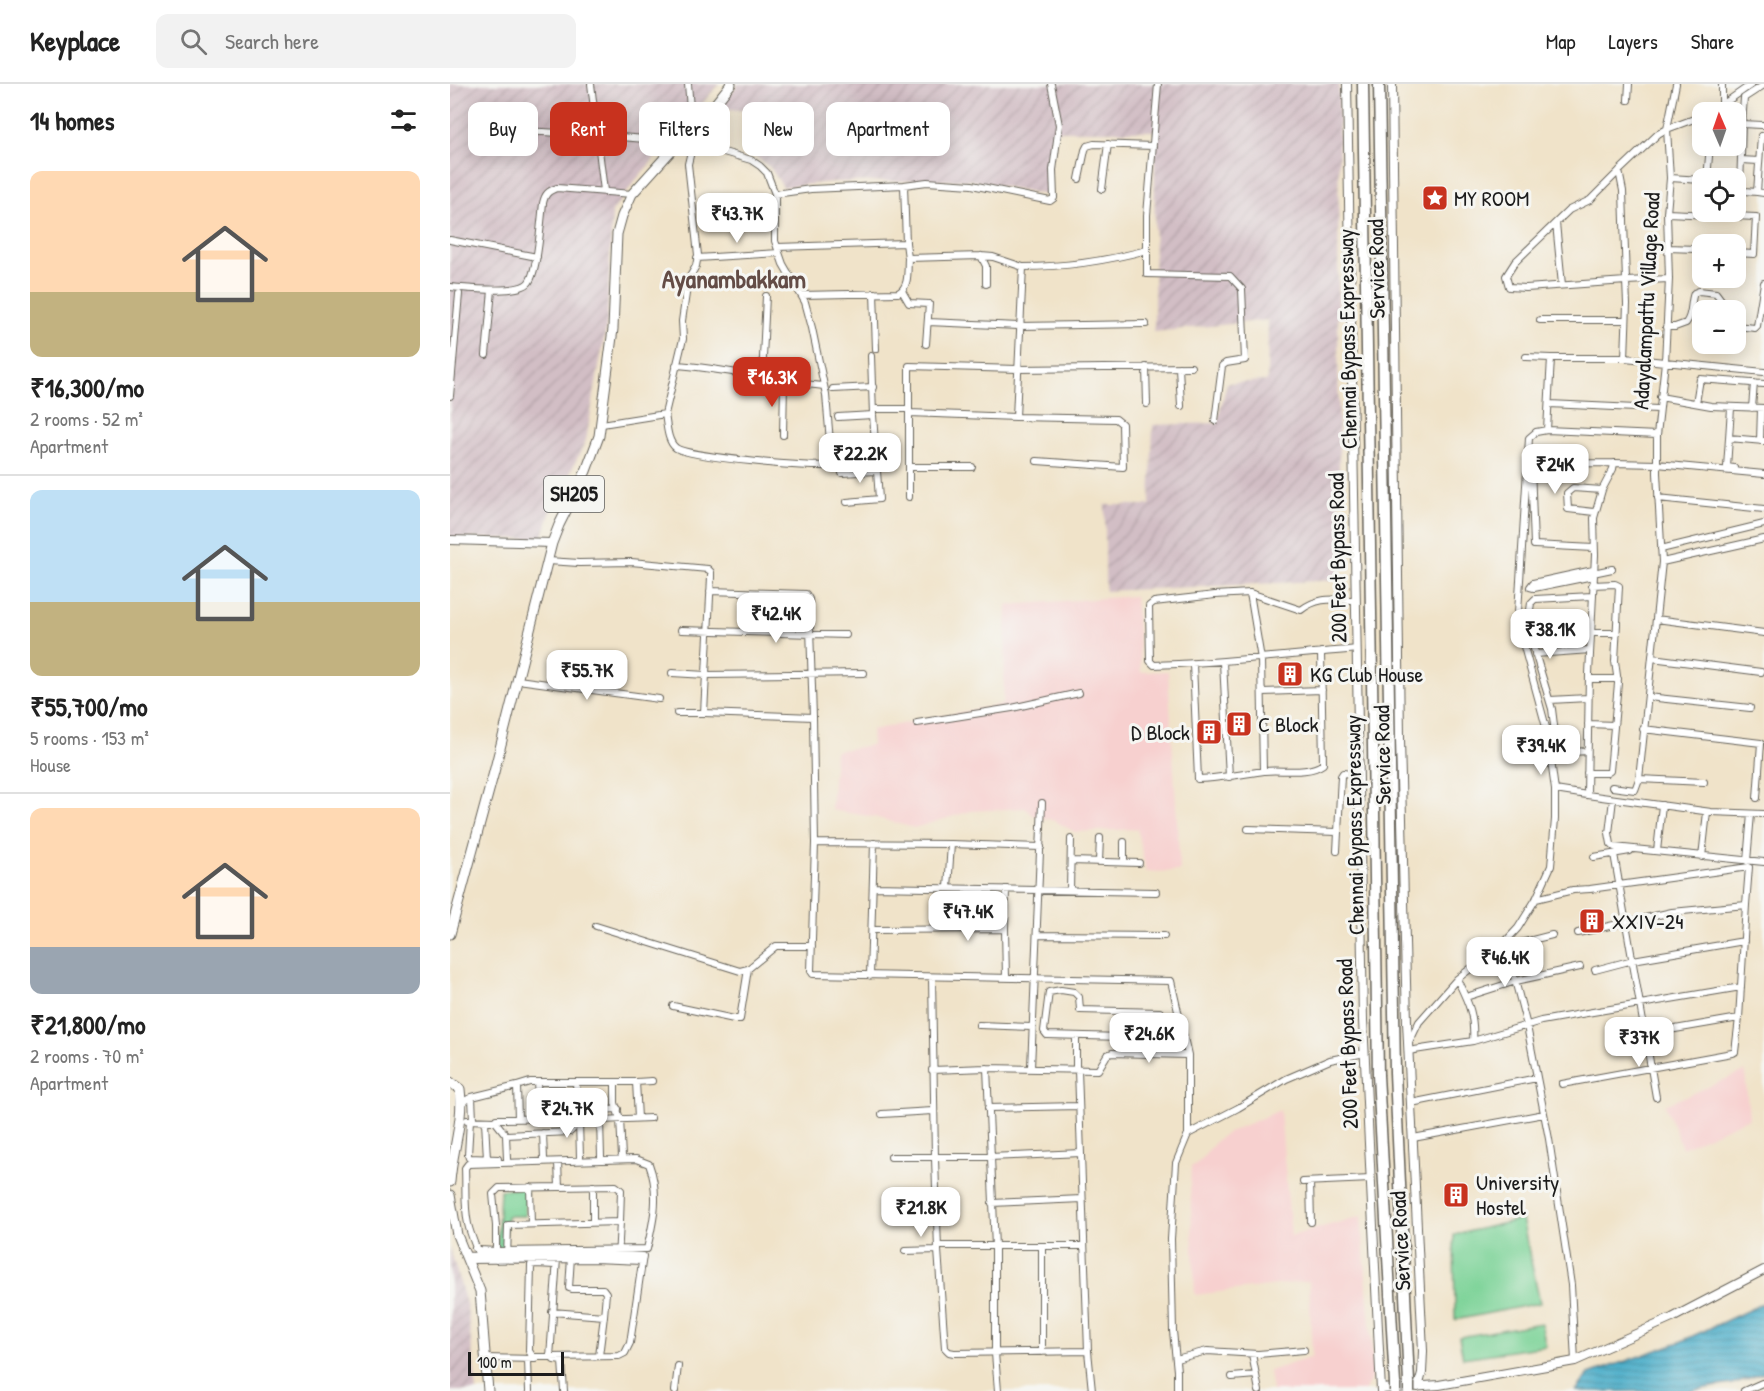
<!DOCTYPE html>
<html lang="en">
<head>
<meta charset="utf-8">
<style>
	:root { --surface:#fff; --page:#f2f2f2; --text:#222; --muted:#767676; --line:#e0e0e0; --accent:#c8321e }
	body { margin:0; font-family:"Patrick Hand",sans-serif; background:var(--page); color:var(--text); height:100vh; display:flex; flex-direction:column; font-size:22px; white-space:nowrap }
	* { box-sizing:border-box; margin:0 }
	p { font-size:20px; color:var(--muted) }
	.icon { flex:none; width:33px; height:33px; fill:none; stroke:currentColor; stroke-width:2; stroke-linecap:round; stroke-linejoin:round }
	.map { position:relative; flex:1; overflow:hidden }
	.drawer { display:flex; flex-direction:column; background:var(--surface); width:450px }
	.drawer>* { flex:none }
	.guide { position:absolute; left:18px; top:18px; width:570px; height:54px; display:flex; gap:12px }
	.needle { width:39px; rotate:358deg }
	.buttons { position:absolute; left:1242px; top:18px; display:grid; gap:12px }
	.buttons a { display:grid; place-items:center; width:54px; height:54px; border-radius:12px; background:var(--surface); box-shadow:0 3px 15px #0003; font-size:30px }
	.scale { position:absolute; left:18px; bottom:15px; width:96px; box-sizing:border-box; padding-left:6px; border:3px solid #1c1c1c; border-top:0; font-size:16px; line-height:21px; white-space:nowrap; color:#1c1c1c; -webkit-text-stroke:4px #f6f6f2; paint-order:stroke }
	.price { position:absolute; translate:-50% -51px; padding:0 14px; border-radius:12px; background:#fff; color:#222; font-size:20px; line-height:39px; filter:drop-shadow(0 2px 3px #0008) }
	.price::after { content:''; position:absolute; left:50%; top:36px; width:18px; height:14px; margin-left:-9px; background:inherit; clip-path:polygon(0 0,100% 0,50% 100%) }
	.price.on { background:var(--accent); color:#fff }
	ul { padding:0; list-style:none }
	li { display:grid; align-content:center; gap:12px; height:318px; padding:0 30px }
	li+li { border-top:2px solid var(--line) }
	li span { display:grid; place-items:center; height:186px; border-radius:12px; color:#555 }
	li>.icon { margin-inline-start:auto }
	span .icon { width:108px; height:108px; fill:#fffc; stroke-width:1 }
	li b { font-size:26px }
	h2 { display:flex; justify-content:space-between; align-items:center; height:72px; padding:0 30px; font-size:26px }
	.chip { padding:0 21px; border-radius:12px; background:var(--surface); box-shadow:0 3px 15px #0003; font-size:21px; line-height:54px }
	.chip.on { background:var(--accent); color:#fff }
	header { display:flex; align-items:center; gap:36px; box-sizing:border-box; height:84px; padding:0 30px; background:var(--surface); border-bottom:2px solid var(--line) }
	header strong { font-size:28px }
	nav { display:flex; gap:33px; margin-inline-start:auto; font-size:21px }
	.search { width:420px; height:54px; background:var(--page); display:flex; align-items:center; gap:15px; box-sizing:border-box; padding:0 21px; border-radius:12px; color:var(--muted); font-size:22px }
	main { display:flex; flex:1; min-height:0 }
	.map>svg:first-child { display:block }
</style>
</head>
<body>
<header>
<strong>Keyplace</strong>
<div class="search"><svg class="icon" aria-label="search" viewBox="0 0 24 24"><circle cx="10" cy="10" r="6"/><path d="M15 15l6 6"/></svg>Search here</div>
<nav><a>Map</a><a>Layers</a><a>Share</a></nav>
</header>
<main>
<section class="drawer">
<h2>14 homes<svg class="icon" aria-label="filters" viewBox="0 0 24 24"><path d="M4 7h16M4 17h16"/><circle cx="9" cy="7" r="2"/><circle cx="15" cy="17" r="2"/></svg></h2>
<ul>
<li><span style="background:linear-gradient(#ffd9b3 65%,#c2b280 0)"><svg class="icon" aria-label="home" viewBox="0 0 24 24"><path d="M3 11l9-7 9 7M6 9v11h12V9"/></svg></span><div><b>₹16,300/mo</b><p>2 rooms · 52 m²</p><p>Apartment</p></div></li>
<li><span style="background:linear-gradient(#bfe0f5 60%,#c2b280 0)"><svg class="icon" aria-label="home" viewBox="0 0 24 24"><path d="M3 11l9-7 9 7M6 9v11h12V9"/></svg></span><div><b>₹55,700/mo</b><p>5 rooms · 153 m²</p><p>House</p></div></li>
<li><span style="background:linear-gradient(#ffd9b3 75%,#9aa5b1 0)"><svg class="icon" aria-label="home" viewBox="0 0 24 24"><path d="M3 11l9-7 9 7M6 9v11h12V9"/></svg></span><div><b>₹21,800/mo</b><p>2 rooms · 70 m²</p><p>Apartment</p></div></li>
</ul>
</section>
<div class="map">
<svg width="1314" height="1307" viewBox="0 0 1314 1307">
	<defs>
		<pattern id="industrial-furrows" width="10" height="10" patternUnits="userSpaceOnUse" patternTransform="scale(1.5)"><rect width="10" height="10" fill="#d2bec5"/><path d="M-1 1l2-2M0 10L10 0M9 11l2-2" fill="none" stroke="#b4a3a9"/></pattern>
		<pattern id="water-rules" width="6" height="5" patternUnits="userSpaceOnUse" patternTransform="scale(1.5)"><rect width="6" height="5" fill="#4aadc9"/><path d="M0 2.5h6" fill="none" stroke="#3d8ca2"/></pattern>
	</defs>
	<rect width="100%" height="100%" fill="#f6f6f2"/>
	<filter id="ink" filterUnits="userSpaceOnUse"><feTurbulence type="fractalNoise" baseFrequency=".0167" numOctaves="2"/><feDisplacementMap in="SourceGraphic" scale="12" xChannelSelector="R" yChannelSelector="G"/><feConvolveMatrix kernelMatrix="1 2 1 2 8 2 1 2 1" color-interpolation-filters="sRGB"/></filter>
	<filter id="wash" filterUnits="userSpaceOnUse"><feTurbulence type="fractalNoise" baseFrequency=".008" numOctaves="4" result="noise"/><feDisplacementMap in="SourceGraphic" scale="24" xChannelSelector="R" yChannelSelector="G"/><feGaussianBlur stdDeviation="1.35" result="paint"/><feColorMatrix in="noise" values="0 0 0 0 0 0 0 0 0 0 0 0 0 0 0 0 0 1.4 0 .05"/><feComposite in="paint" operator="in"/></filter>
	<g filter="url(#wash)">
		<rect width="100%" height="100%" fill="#f0e3c9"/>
		<path fill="#f7d0cf" d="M685 512 691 588 718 587 730 787 696 788 687 745 625 748 605 737 583 731 575 724 521 727 464 744 424 733 381 726 385 667 422 661 421 646 553 620 557 521Z
			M1295 987 1299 1034 1232 1064 1215 1021Z
			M830 1026 841 1152 911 1132 924 1289 915 1307H822L819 1287 862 1273 859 1197 745 1211 740 1101 741 1083 750 1077 767 1056 777 1049Z"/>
		<path fill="url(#industrial-furrows)" d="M0 0H269L184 98 162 128 157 238 136 356 100 430 92 455 0 454Z
			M288 0H889L888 234 890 496 655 507V421H700L703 341 767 339 777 299 817 297 818 236 704 248 705 47H603L597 111 521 96 383 98 333 103 320 83 298 67 297 27 270 24Z
			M0 1164 17 1223 27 1307H0Z"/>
		<path fill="#7dd398" stroke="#4c785a" stroke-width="1.5" d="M76 1104 75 1132H57L54 1164 47 1165 50 1106Z
			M1072 1135 1090 1219 1005 1236 1004 1151Z
			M1091 1239 1096 1262 1013 1274 1009 1253Z"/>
		<path fill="url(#water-rules)" stroke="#336472" stroke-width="1.5" d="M1314 1219V1289L1282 1300 1237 1307H1126L1139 1290 1230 1258Z"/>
	</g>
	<g filter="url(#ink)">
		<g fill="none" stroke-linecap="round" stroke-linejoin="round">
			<defs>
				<path id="minor" d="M141 0 154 107
					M238 0 242 48
					M1178 16 1179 0
					M1272 23V0
					M1262 28 1302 0
					M1292 40 1290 104 1294 107 1307 108
					M1312 41 1292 40 1294 14 1314 1
					M37 45 147 51 243 59 301 76 310 82 317 89 325 110V157L333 180 355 218 362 244 376 311 382 381C365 385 239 373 226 364 217 357 217 341 215 330L152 340
					M1314 52H1311L1307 108 1314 109
					M1291 76 1309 77
					M1169 87 1140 116 1119 126 1065 178 1056 192 1059 203 1076 204 1176 197 1177 220 1175 274
					M1220 94 1252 96
					M1257 94 1260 62
					M629 95 635 66 637 62 644 60 703 62
					M454 101 456 159
					M652 105 658 60
					M325 110 361 105 454 101 477 98 522 101 600 117 604 114 603 86 609 41 601 0
					M1217 129 1306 133 1304 170 1286 169
					M1106 139 1112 201
					M0 156 87 173
					M327 163 456 159 458 174 531 172 543 173 573 183
					M1218 164 1246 165
					M697 166V190L780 192 792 205 795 276 776 279 772 282 765 337
					M531 172 536 182V200
					M247 174 329 169
					M1219 195 1176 197 1173 107 1169 87 1208 50 1217 45 1226 0
					M0 203C15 204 70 211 79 198 88 185 91 136 93 119 95 110 98 107 107 104L182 110
					M452 207 459 219 479 220 476 260
					M424 209 426 265
					M351 211 448 209C460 203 457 186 458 174
					M1090 236H1176
					M478 238 569 242 696 240
					M1286 242 1305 244 1307 242 1314 199
					M1216 243H1225L1236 239C1243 230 1240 219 1244 209L1249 207 1266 209 1272 217 1273 226
					M1266 263 1267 260
					M36 271 42 206
					M1076 273 1101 274
					M226 281C276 284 324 298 374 302
					M696 283 697 320
					M729 283 731 322
					M312 294 316 212
					M383 305 423 303
					M0 312 9 210
					M1210 313 1261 322 1314 324
					M1246 319 1250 295 1314 300
					M1099 320 1208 325
					M1281 324 1279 354 1314 357
					M1302 324 1304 299
					M423 325H459
					M459 329 566 333 573 183C616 183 656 177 697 166V131L708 0
					M215 330 233 255 232 237 238 196 246 182 248 171 238 80 243 59
					M388 333 423 331
					M566 333 666 335 672 340 673 383 587 377
					M1097 346 1101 274H1175L1314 288
					M333 351 334 298
					M1279 354 1277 383 1284 384
					M1310 357 1311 324
					M390 359 424 357
					M459 383H522
					M392 389 426 387
					M459 413V282L568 285 741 283
					M1208 414 1314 425
					M397 418 429 415 423 331 421 272
					M1144 428 1118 425 1117 409 1123 404 1152 406
					M1144 464 1084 461 1081 382 1085 380 1164 379
					M1211 465 1314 440
					M98 477 129 479 181 478 258 485 261 488V493L254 629 363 633 359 515 356 510 260 507
					M1212 478 1314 455
					M1143 489 1162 485
					M1143 492 1084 504 1080 503 1083 499 1143 486
					M800 509 851 526C869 512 884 516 906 516
					M1206 535 1314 549
					M231 546 396 551
					M1140 549H1167
					M1085 570 1140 566
					M1202 574 1311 588
					M773 578 779 693
					M743 580 748 695C771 694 792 690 814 687 831 685 858 691 873 680L871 568
					M222 589 256 591 414 589
					M1139 595H1168
					M68 596 209 615
					M812 608 872 606
					M1198 613 1300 624
					M1100 616 1138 614
					M227 629H254
					M363 633 365 759 361 887 363 890 721 897 738 971
					M467 639 562 624 629 609
					M1138 640 1164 641
					M1193 645 1311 659 1307 714
					M1137 667 1110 669 1107 665 1102 625 1084 565 1080 526 1081 519 1085 515 1142 512
					M813 687 811 575 800 509 765 511 704 518 699 522 700 577 704 581C772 579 839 571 907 565
					M1137 689H1157L1160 687 1168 599 1165 577 1169 502 1165 500 1142 501
					M1189 695 1254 698
					M1162 703 1185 706 1189 695 1212 478 1207 389V351
					M1105 706 1137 711 1139 590 1145 471 1144 434 1152 406 1163 385 1164 379 1207 380 1314 390
					M1137 711 1261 728 1314 730
					M1163 715 1159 749 1161 760 1164 763 1314 778
					M798 745 887 748
					M365 759 501 760
					M887 767 891 692 893 689 909 691
					M1207 767 1212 721
					M1164 770 1206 1013
					M1144 773 1180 767
					M1252 773 1257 728
					M621 777 689 779
					M1297 777 1301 730
					M649 778 650 754
					M674 778V758
					M423 803 706 808
					M498 804 501 760 591 763
					M620 806 621 755
					M1086 815 1123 806 1140 805 1299 783 1296 821
					M146 842 290 887 298 885 326 862H362
					M555 845 556 894
					M422 846 555 845 556 805
					M1128 849 1222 828 1296 821 1289 934 1196 950
					M587 851 714 852
					M1055 858 1077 942 1099 1055 1121 1201 1125 1277
					M1058 862 1102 851
					M1145 886 1183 876 1294 857
					M420 892 424 759
					M482 893 485 1074 488 1166 495 1264 499 1268 504 1269 638 1267
					M1007 895C1018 918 1025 931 1023 957
					M611 906 624 908 629 913 630 926 710 928 714 934 717 967H678L676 955 673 953 597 951 594 947 599 908Z
					M1016 913 1066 897 1130 883
					M223 922 284 935H290L298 885
					M529 941 582 943
					M626 952V986
					M958 961 969 938 1007 895 1055 858 1068 844 1086 815 1101 782 1105 735V706L1097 647 1073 559 1068 528 1079 354 1086 348 1097 346 1207 351 1215 278 1219 195 1217 129 1220 94 1217 45 1252 32
					M958 967 1023 957 1091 937 1125 931 1291 903
					M537 984 545 1163V1269L548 1307
					M581 984 592 719
					M482 986 537 984 648 986 657 971 662 969 738 971V1050
					M628 986 638 1267 642 1307
					M87 998 89 1034
					M165 998V1019L170 1035 172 1073
					M186 998 202 997
					M1112 1000 1282 969 1285 968 1289 934
					M67 1002 80 998H186L188 1034
					M22 1013 23 1036
					M11 1019 22 1013 67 1002 68 1035
					M961 1019 1087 994
					M538 1024 629 1022
					M128 1027 168 1025
					M432 1030 483 1027
					M17 1036 45 1037 56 1051 120 1048 123 1045 126 1037 201 1034
					M20 1036 18 1071 19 1074 48 1075
					M129 1036 130 1074
					M150 1036 151 1073
					M35 1037 37 1075
					M45 1037 46 1035 128 1034 126 998
					M93 1049 94 1075
					M56 1051 57 1075
					M963 1054 1094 1030
					M441 1073H539L631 1069
					M108 1078 109 1103
					M853 1098 921 1095
					M860 1098 861 1138
					M143 1102V1138
					M80 1103 81 1140
					M542 1119 632 1115
					M488 1162H633
					M25 1164 30 1166 46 1167 197 1165C204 1135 210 1110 199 1080L186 1075 18 1080 15 1084C16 1102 14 1122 18 1140 21 1153 27 1164 30 1176
					M455 1167 488 1166
					M16 1172C74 1168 134 1169 193 1172L180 1259 175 1269 169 1272 100 1273 107 1175 104 1170
					M57 1175 58 1141 170 1138 168 1175
					M18 1176 144 1175 192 1177
					M46 1176V1142L43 1110 49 1104 166 1102 171 1106 170 1138
					M102 1228 154 1232 156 1209 153 1205H122L119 1204 121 1173
					M592 1268V1162
					M802 1270 809 1307
					M149 1272 154 1232
					M100 1273H83L79 1267 81 1181 86 1180 105 1181
					M34 1274 85 1275
					M78 1275 79 1307
					M726 1275 757 1267 808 1270 854 1266
					M104 1276 112 1277 114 1307
					M782 1293 806 1291
					M225 1307 228 1282
					M727 1307V1287L723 1247 721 1155 726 1079 738 1050 788 1024 836 995 880 976 915 969
					M1294 1307 1312 1299"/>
				<path id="tertiary" d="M897 0 913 936 931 1307
					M942 0 950 655 957 938 973 1267 972 1289 968 1303
					M0 456 102 459
					M931 1305 989 1301 1125 1277 1222 1234 1314 1186"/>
				<path id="primary" d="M0 850 44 688 102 459 109 441 136 387 149 352 163 245 167 150 172 132 182 110 229 58 242 49 281 0
					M0 998 10 1005C14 1037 2 1067 0 1098
					M0 1111 7 1151 30 1207 38 1307"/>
				<path id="trunk" d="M913 0 928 991 945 1300
					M929 0 945 989 959 1299"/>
			</defs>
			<use href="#minor" stroke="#666259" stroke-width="8"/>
			<use href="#tertiary" stroke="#666259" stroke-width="10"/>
			<use href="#primary" stroke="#666259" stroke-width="11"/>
			<use href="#trunk" stroke="#666259" stroke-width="13"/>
			<use href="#minor" stroke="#fff" stroke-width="6"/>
			<use href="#tertiary" stroke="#fff" stroke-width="8"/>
			<use href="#primary" stroke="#fff" stroke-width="9"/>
			<use href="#trunk" stroke="#fff" stroke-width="10"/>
			<defs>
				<path id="trunk-bridge" d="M959 1299V1307
					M945 1300V1307"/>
			</defs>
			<use href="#trunk-bridge" stroke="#666259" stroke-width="13" stroke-linecap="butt"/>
			<use href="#trunk-bridge" stroke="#fff" stroke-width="10"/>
		</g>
	</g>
	<defs>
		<symbol id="sight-square" viewBox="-11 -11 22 22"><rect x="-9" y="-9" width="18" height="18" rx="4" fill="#c8321e" stroke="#f6f6f2"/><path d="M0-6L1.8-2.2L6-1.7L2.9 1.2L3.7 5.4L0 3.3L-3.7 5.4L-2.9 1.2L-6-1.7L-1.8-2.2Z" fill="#fff"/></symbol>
		<symbol id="building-square" viewBox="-11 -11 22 22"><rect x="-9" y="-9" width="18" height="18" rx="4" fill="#c8321e" stroke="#f6f6f2"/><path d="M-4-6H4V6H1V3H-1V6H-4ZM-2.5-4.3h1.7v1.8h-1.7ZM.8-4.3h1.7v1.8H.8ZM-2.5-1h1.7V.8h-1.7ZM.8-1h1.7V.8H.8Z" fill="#fff"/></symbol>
	</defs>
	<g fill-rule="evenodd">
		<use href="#sight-square" x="970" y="99" width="30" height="30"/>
		<use href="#building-square" x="825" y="575" width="30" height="30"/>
		<use href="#building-square" x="774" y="625" width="30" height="30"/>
		<use href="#building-square" x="744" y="633" width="30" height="30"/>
		<use href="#building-square" x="1127" y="822" width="30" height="30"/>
		<use href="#building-square" x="991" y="1096" width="30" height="30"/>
	</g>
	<g text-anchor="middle" stroke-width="6" stroke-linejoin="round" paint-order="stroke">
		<rect fill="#f6f6f2" stroke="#5d5d5c" stroke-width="1.5" x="94" y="392" width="60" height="36" rx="4.5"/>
		<g font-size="21" font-weight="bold" fill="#1c1c1c">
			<text x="124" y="417">SH205</text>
		</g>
		<g font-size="22" fill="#1c1c1c" stroke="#f6f6f2" text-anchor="start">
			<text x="1004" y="122">MY ROOM</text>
			<text x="860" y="598">KG Club House</text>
			<text x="808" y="648">C Block</text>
			<text x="740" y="656" text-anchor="end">D Block</text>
			<text x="1162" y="845">XXIV-24</text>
			<text x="1026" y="1106">University<tspan x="1026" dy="25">Hostel</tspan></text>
		</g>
		<g font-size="22" fill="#1c1c1c" stroke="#f6f6f2">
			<text transform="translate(926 185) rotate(-91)" y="8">Service Road</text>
			<text transform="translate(1196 217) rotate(-87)" y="8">Adayalampattu Village Road</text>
			<text transform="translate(897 255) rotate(-91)" y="8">Chennai Bypass Expressway</text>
			<text transform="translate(887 474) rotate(-91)" y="8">200 Feet Bypass Road</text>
			<text transform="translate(932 671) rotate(-91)" y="8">Service Road</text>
			<text transform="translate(904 741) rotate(-91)" y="8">Chennai Bypass Expressway</text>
			<text transform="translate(897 960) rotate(-92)" y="8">200 Feet Bypass Road</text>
			<text transform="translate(950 1157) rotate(-93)" y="8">Service Road</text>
		</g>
		<g font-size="26" font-weight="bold" fill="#634c46" stroke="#f6f6f2">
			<text x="284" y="204">Ayanambakkam</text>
		</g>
	</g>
</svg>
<div class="buttons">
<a><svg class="needle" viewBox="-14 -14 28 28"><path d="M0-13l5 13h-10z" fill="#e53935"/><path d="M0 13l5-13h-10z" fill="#767676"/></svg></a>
<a><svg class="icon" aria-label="locate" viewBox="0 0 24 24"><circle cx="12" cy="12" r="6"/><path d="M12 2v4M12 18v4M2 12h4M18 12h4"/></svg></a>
<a>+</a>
<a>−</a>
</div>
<div class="scale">100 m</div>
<b class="price" style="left:287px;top:160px">₹43.7K</b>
<b class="price on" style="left:322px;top:324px">₹16.3K</b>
<b class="price" style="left:410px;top:400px">₹22.2K</b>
<b class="price" style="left:1105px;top:411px">₹24K</b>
<b class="price" style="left:326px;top:560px">₹42.4K</b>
<b class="price" style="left:1100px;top:576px">₹38.1K</b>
<b class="price" style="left:137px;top:617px">₹55.7K</b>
<b class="price" style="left:1091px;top:692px">₹39.4K</b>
<b class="price" style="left:518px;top:858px">₹47.4K</b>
<b class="price" style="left:1055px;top:904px">₹46.4K</b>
<b class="price" style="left:699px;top:980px">₹24.6K</b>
<b class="price" style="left:1189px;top:984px">₹37K</b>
<b class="price" style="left:117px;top:1055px">₹24.7K</b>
<b class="price" style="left:471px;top:1154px">₹21.8K</b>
<div class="guide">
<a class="chip">Buy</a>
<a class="chip on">Rent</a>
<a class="chip">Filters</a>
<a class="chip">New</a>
<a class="chip">Apartment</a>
</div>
</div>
</main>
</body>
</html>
